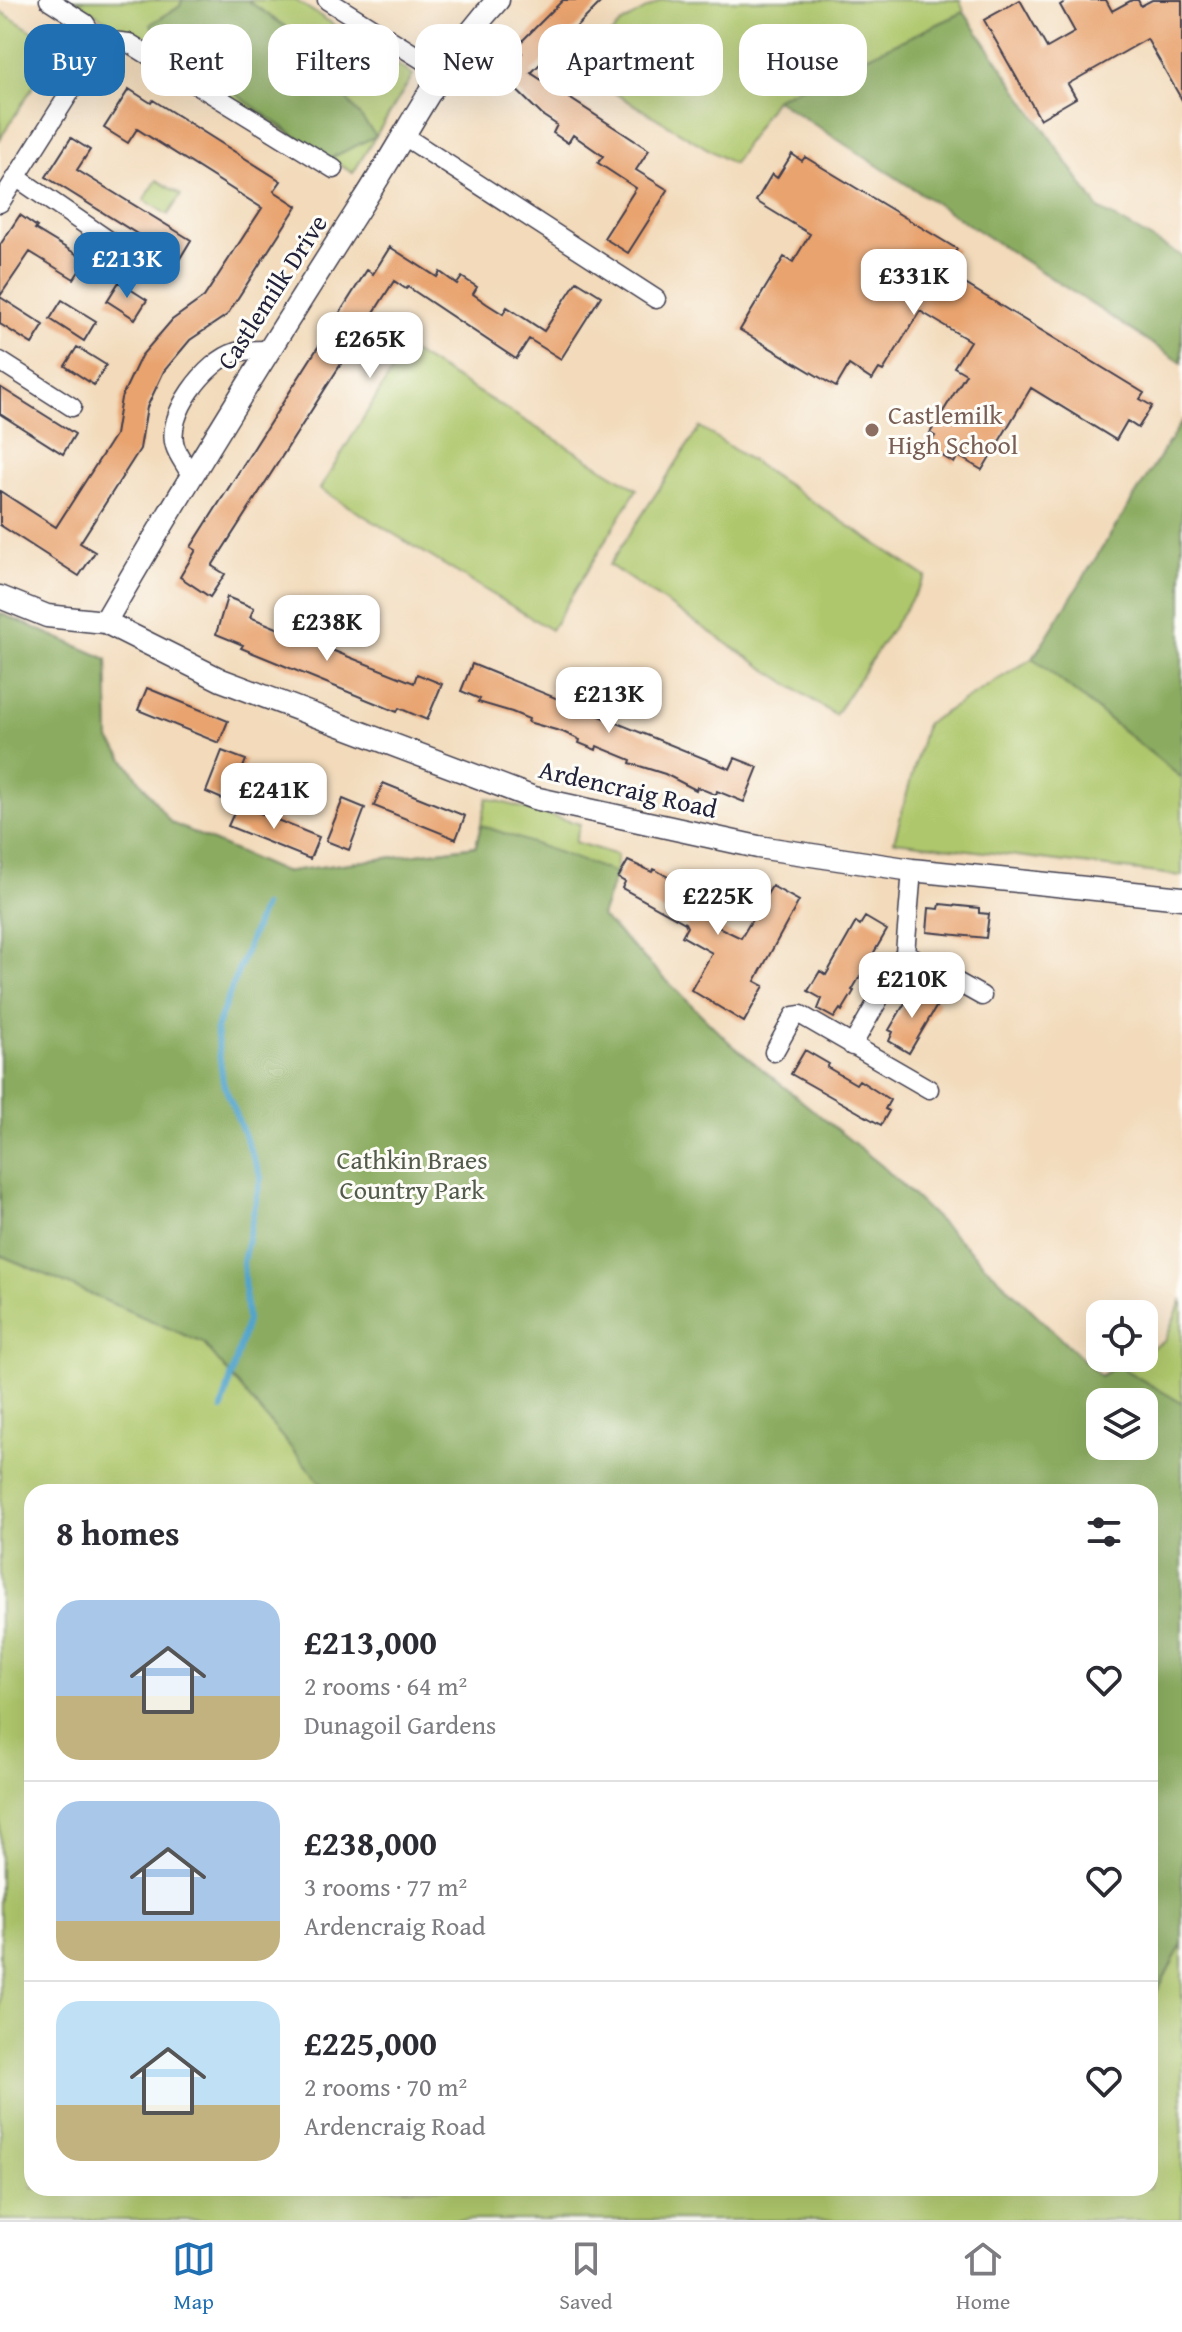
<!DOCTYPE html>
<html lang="en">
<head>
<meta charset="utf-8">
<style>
	:root { --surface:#fff; --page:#f2f2f3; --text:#2b2b33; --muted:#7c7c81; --line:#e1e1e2; --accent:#1f6fb2 }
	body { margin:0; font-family:"Gentium Book Plus",serif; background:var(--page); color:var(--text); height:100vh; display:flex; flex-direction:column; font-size:30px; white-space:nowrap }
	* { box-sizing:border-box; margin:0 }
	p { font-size:26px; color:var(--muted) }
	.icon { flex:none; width:44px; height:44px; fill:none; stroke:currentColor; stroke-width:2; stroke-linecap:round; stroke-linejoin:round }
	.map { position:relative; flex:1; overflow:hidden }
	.details { position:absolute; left:24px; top:1484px; width:1134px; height:712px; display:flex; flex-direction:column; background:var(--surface); border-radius:24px; box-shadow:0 8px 32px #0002 }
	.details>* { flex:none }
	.banner { position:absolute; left:24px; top:24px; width:1134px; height:72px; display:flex; gap:16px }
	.fabs { position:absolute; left:1086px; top:1300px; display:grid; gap:16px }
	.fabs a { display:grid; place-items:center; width:72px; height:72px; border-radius:16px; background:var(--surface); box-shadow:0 8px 32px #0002; font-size:40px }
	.price { position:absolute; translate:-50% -68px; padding:0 18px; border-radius:16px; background:#fff; color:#222; font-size:26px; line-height:52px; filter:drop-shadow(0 2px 4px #0008) }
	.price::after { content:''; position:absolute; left:50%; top:48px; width:24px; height:18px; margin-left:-12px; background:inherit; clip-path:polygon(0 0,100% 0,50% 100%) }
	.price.selected { background:var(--accent); color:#fff }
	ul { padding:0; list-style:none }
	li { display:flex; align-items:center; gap:24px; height:200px; padding:0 32px }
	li+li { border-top:2px solid var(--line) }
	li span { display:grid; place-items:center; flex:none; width:224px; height:160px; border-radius:24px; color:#555 }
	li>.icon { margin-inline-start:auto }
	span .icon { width:96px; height:96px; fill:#fffc; stroke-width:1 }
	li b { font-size:34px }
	h2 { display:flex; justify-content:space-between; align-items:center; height:96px; padding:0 32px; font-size:34px }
	.tag { padding:0 28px; border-radius:24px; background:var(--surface); box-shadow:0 8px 32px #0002; font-size:28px; line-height:72px }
	.tag.selected { background:var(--accent); color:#fff }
	.menu { display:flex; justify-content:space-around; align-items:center; height:112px; border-top:2px solid var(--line); background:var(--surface); font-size:22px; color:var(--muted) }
	.menu a { display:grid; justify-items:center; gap:4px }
	.menu .selected { color:var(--accent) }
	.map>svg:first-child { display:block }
</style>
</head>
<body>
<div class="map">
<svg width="1182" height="2220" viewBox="0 0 1182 2220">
	<rect width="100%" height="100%" fill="#fdfcf7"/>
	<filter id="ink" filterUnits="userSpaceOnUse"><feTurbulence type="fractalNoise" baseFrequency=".0125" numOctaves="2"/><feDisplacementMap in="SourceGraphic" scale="16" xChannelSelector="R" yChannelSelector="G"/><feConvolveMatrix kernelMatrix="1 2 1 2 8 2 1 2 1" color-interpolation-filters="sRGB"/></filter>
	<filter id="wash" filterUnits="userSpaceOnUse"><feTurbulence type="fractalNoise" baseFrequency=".006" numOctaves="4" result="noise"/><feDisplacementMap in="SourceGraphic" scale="32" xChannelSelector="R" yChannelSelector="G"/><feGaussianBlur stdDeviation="1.8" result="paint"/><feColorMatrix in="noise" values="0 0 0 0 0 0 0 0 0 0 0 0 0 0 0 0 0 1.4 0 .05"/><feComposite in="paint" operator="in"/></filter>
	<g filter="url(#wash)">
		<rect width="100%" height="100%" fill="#f2daba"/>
		<path fill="#afc76c" stroke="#687454" stroke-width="2" fill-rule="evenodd" d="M73 0H295L413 75 353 173Z
			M662 0H960L964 12 775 99 733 164 578 71 620 24Z
			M0 11 58 47 0 139Z
			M157 180 181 195 168 215 144 200Z
			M406 348 637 489 551 630 320 489Z
			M700 427 926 577 835 715 609 565Z
			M0 613 107 659 109 739 171 823 283 872 476 846 487 798 580 824 575 842 617 855 616 873 601 916 731 1044 882 1166 1100 1376 1133 1358H1144V1352L1165 1341 1182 1299V2220H0ZM1100 1402H1144V1446H1100ZM32 1492H1150V2188H32Z
			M1033 658 1182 778V876L894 841 926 724Z"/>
		<path fill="#8bac60" stroke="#56674e" stroke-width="2" fill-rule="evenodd" d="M182 0H247L293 32 376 136 329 159 155 38 151 24 180 6Z
			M964 12 1099 209 1182 256V363L775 99Z
			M1182 421V778L1033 658Z
			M0 613 107 659 109 739 171 823 283 872 476 846 481 825 616 873 601 916 731 1044 882 1166 1100 1376 1118 1366 1182 1403V1944L1150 2005V1492H328L203 1343 0 1255ZM1100 1402H1144V1446H1100Z"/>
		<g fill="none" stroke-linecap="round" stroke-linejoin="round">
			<path stroke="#51a4cc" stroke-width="6" d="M222 1409 247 1321 243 1262 261 1177 223 1082 216 1029 263 906"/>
		</g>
		<g id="blocks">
			<path fill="#e8a36e" d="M563 0H603L531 73 649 150 636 170 668 190 628 253 604 238 636 188 598 163 603 156 573 135 568 143 553 133 557 125 542 115 500 74 522 53 516 47Z
				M1020 0 1047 48 1075 32 1060 5 1068 0H1106L1112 11 1132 0H1138L1141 6 1152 0H1182V100L1147 39 1068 84 1076 98 1040 119 984 20Z
				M129 89 151 103 153 100 281 181 274 191 297 206 227 315 190 340 164 371 147 407 140 449 80 543 95 552 79 576 0 525V491L56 527 115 435 121 398 141 356 172 320 204 297 262 208 137 129 128 143 104 128Z
				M71 138 90 150 77 170 191 240 179 260 46 177Z
				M792 154 802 161 805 157 957 249 944 271 1144 393 1140 399 1152 406 1138 428 1127 421 1116 440 1031 388 982 470 958 456 954 463 928 447 935 436 930 433 966 374 954 367 970 341 920 311 883 371 879 369 872 380 849 365 836 387 740 330 784 257 793 262 810 234 756 201 772 174 777 178Z
				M20 215 37 227 35 229 86 260 74 279 30 252 0 296V245Z
				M390 247 437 277 440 272 457 284 462 277 477 287 473 294 487 304 503 314 507 307 544 331 577 281 601 296 561 359 529 339 516 359 408 287 406 289 394 281 212 566 225 574 210 597 180 577 196 550 191 547 367 270 373 274Z
				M119 282 147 300 135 319 107 301Z
				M0 297 44 325 32 344 0 324Z
				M62 300 96 321 84 341 50 319Z
				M77 347 106 365 94 385 65 366Z
				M0 387 75 434 63 454 0 414Z
				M227 597 254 608 250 617 289 633 414 683 417 674 442 684 427 720 399 708 397 712 241 648 243 645 216 634Z
				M472 664 730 769 735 758 758 767 744 802 717 791 716 795 697 787 696 790 665 774 630 763 631 760 597 746 596 750 579 743 580 740 563 732 528 722 529 719 512 712 478 702 480 699 461 691Z
				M147 688 228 721 219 743 138 710Z
				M222 751 246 760 229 802 206 792Z
				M383 783 465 816 456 839 374 806Z
				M343 799 365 808 349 850 326 841Z
				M238 804 319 837 310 859 228 826Z
				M628 861 652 872 654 869 700 895 698 898 722 912 714 925 741 938 772 886 799 901 755 981 764 986 744 1022 691 990 712 953 682 936 687 927 685 923 622 888 625 882 618 878Z
				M940 904 979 908V913L989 914 986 938 927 932 929 908 939 909Z
				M865 917 887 930 852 990 854 991 842 1011 840 1009 834 1018 818 1009 822 999 808 991 820 971 826 975 856 922 860 925Z
				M918 989 939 1002 909 1053 889 1041 893 1032 889 1030 909 996 913 998Z
				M805 1050 829 1064 827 1067 856 1084 859 1080 890 1100 885 1109 889 1111 881 1125 791 1074Z"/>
		</g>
	</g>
	<g filter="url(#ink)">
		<use href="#blocks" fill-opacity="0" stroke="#413e4e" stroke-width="2"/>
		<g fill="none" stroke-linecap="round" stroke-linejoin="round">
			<defs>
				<path id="minor" d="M49 0 85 23 95 39
					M327 0 442 72
					M95 39 129 43 334 169
					M404 136 656 299
					M16 177 156 273
					M0 203 93 56 95 39
					M0 361 72 407
					M190 474C186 465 178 456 175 446 165 415 206 361 236 352 245 350 257 350 267 350
					M905 953 982 996
					M852 1046 905 953 912 870
					M774 1052 794 1016 801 1015 929 1089"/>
				<path id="tertiary" d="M0 597 47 616 105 622 221 680 534 798 758 847 912 870 1182 898
					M105 622C187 480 274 341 363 202 407 134 443 59 498 0"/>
			</defs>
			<use href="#minor" stroke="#413e4e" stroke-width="21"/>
			<use href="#tertiary" stroke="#413e4e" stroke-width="25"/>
			<use href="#minor" stroke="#fff" stroke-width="18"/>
			<use href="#tertiary" stroke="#fff" stroke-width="22"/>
		</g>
	</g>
	<circle fill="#8d6e63" stroke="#fdfcf7" stroke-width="3" cx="872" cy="430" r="8"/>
	<g text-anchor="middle" stroke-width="6" stroke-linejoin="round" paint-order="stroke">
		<g font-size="26" fill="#22223b" stroke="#fdfcf7">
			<text transform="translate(272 292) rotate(-57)" y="9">Castlemilk Drive</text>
			<text transform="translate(628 789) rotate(13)" y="9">Ardencraig Road</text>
		</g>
		<g font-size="26" fill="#785e54" stroke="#fdfcf7" text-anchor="start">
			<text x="888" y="424">Castlemilk<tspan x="888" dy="30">High School</tspan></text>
		</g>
		<g font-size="26" fill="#535c4c" stroke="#fdfcf7">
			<text x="412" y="1169">Cathkin Braes<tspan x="412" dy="30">Country Park</tspan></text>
		</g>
	</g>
</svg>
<div class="fabs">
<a><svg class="icon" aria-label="locate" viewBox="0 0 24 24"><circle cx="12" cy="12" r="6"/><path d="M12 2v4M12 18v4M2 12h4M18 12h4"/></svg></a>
<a><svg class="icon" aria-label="layers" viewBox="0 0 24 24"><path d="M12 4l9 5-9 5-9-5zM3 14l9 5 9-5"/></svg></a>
</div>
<b class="price selected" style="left:127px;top:300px">£213K</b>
<b class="price" style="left:914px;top:317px">£331K</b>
<b class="price" style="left:370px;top:380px">£265K</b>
<b class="price" style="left:327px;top:663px">£238K</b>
<b class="price" style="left:609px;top:735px">£213K</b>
<b class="price" style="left:274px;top:831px">£241K</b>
<b class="price" style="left:718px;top:937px">£225K</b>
<b class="price" style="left:912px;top:1020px">£210K</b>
<div class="banner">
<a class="tag selected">Buy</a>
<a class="tag">Rent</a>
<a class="tag">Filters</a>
<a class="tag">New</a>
<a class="tag">Apartment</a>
<a class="tag">House</a>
</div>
<section class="details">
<h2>8 homes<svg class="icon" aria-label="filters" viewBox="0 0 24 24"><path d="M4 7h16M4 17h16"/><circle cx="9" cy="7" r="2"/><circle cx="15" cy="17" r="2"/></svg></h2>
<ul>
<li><span style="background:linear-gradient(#a9c7e8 60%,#c2b280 0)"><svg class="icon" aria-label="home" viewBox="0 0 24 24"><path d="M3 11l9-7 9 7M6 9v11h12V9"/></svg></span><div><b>£213,000</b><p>2 rooms · 64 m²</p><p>Dunagoil Gardens</p></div><svg class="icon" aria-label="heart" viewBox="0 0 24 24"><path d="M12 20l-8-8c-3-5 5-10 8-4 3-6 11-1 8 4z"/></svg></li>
<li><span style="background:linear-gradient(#a9c7e8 75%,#c2b280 0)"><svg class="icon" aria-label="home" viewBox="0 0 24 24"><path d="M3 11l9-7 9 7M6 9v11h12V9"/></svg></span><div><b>£238,000</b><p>3 rooms · 77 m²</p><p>Ardencraig Road</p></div><svg class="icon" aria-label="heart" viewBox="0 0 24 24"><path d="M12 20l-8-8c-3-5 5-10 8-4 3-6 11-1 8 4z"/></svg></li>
<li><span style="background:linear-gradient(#bfe0f5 65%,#c2b280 0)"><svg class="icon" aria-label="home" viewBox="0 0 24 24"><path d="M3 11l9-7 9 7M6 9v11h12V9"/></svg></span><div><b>£225,000</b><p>2 rooms · 70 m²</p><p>Ardencraig Road</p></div><svg class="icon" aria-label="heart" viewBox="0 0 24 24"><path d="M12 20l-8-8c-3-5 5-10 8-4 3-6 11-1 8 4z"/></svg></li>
</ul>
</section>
</div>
<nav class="menu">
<a class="selected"><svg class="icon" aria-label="map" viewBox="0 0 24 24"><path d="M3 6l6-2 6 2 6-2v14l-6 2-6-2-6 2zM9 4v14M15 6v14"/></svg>Map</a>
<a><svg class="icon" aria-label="saved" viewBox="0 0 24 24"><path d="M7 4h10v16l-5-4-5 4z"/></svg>Saved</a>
<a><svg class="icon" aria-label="home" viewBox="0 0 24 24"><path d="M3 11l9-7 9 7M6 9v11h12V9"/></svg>Home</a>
</nav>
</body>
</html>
